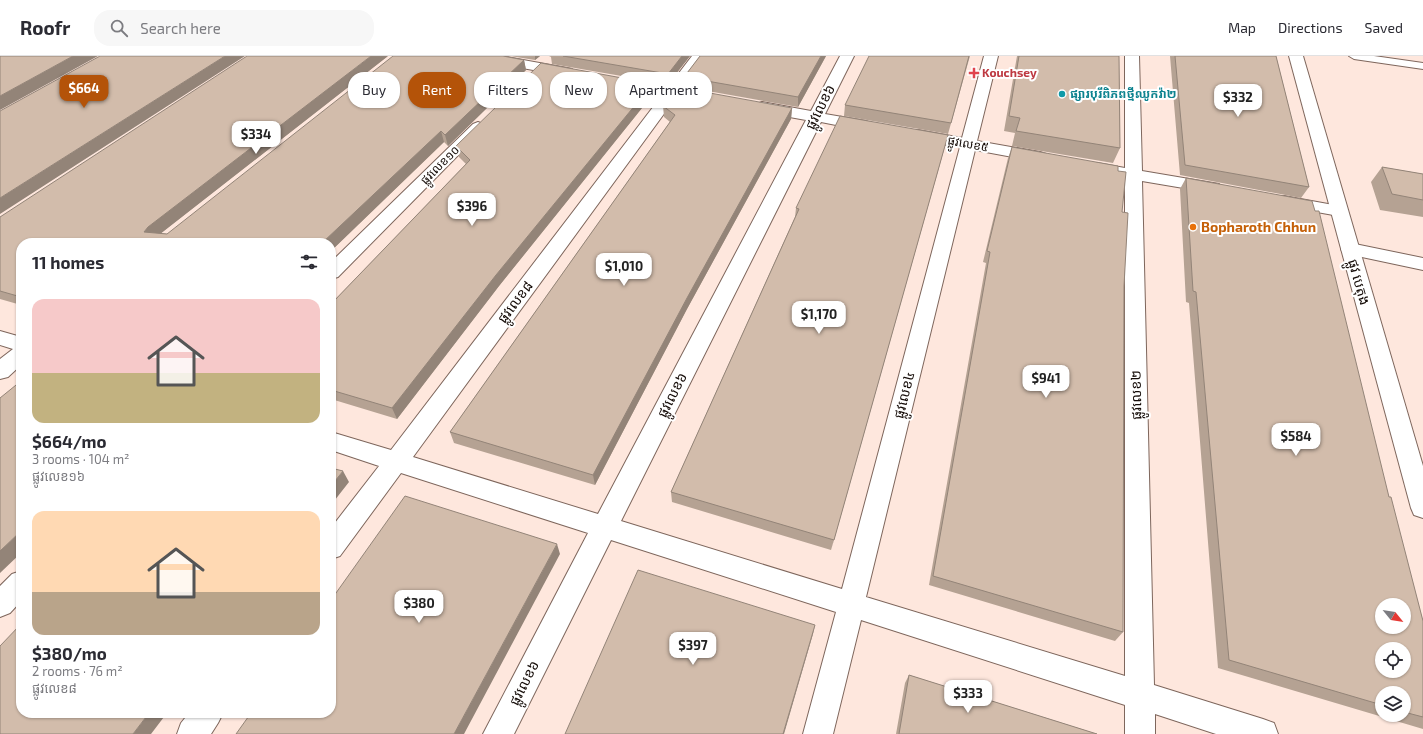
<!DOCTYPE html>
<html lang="en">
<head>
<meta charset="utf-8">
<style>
	:root { --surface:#fff; --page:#f7f7f7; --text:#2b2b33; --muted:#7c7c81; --line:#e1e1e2; --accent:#b45309 }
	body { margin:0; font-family:"Exo 2","Noto Sans Khmer",sans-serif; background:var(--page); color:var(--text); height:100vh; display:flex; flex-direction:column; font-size:15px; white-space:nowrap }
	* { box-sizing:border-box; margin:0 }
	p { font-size:13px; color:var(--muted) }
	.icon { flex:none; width:22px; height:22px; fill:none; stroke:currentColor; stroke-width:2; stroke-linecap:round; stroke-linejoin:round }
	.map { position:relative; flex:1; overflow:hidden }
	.drawer { position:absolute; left:16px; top:182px; width:320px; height:480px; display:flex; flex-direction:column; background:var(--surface); border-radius:16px; box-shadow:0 1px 3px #0004 }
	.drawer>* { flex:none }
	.banner { position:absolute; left:348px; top:16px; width:380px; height:36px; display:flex; gap:8px }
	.needle { width:26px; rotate:120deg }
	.fabs { position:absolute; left:1375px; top:542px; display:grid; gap:8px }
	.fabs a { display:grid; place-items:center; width:36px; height:36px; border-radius:50%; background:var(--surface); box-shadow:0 1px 3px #0004; font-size:20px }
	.price { position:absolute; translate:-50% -34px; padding:0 9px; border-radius:8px; background:#fff; color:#222; font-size:13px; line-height:26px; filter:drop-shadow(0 1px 2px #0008) }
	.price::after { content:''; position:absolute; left:50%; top:24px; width:12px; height:9px; margin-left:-6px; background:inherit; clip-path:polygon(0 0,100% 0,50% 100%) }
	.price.current { background:var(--accent); color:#fff }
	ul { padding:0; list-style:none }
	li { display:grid; align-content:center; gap:8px; height:212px; padding:0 16px }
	li span { display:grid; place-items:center; height:124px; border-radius:12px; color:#555 }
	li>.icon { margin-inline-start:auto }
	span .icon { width:72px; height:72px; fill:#fffc; stroke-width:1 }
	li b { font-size:17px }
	h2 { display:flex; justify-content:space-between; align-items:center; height:48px; padding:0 16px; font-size:17px }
	.chip { padding:0 14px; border-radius:16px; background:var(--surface); box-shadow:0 1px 3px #0004; font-size:14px; line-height:36px }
	.chip.current { background:var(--accent); color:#fff }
	header { display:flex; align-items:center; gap:24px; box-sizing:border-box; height:56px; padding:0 20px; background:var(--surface); border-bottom:1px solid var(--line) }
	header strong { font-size:19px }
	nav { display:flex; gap:22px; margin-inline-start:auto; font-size:14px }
	.search { width:280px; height:36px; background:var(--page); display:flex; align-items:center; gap:10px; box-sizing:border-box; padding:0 14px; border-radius:16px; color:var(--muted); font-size:15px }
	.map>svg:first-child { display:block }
</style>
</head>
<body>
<header>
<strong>Roofr</strong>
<div class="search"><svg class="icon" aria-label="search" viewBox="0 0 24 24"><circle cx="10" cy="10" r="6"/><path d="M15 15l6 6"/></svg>Search here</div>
<nav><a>Map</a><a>Directions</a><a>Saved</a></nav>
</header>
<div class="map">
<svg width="1423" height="678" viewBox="0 0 1423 678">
	<rect width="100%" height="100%" fill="#fee7dd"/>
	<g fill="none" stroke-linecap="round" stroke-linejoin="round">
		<defs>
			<path id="service" d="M1349 0H1374L1423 7V13L1354 3Z"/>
			<path id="minor" d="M471 0H501L567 12 572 13 574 16 572 19 567 20 478 4 473 3Z
				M692 0H706L682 33 708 38 710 41 708 44 703 45 677 40 413 401 598 458 806 64 762 56 757 54 754 51 757 48 762 46 811 55 840 0H854L825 58 866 65 871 67 874 70 871 73 866 75 821 66 621 465 842 533 960 91 918 84 912 82 910 79 912 76 918 74 962 82 984 0H998L977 85 1040 96 1046 98 1048 101 1046 104 1040 106 975 94 866 541 1125 620V122L1091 116 1089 112 1091 108 1097 107 1125 112V0H1139L1142 115 1213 127 1219 128 1222 132 1219 136 1213 137 1142 125 1154 629 1263 663 1274 667 1278 678H1216L1155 658V678H1125V649L861 564 833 678H803L836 556 611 484 514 678H483L588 477 401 417 340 500 331 503V472L379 410 331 394V376L391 394 663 38 626 30 624 27 626 24 631 23 669 30Z
				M478 66 483 68 486 71 483 74 338 221 331 223V206L473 68Z
				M1284 140 1339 150 1345 151 1348 155 1345 159 1339 160 1278 149 1275 145 1278 141Z
				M1350 187 1423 202V214L1343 197 1341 193 1343 189Z
				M0 275 21 281V309L8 321 0 323V303L13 293 0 289Z
				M21 515V545L10 557 0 561V530L12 518Z
				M189 657H223L218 667 211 678H177L181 667Z"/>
			<path id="tertiary" d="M1289 0H1303L1423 410V462L1414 459 1411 452Z"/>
		</defs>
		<use href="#service" stroke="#7e665c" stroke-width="2"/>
		<use href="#minor" stroke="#7e665c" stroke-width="2"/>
		<use href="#tertiary" stroke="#7e665c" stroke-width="2"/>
		<use href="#service" fill="#fff" fill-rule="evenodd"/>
		<use href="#minor" fill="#fff" fill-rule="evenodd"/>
		<use href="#tertiary" fill="#fff" fill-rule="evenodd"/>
	</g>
	<path fill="#b5a293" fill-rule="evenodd" d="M388 0 161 177 167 178 524 4 526 14 448 90 444 86 331 195 21 187V249L0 243V161Z
		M510 0H540L535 4Z
		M549 0H690L668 28 552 8 551 1Z
		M700 0H826L798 51 685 31 684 21Z
		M970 0 948 78 844 60 845 49Z
		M1017 0H1119L1120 92 1113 107 1012 90 1015 77 1004 75Z
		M1170 0H1276L1309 131 1301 142 1180 119Z
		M660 29V39L651 51 646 47 499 230 397 363 331 343V248L466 108 459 101 456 90Z
		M663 50 792 52 791 63 687 253 595 429 454 387 450 376 670 66 664 61Z
		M945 90 831 494 672 446 671 436 795 161 796 152Z
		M1012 91 1118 115 1122 156 1124 230 1123 576 1115 585 929 529 986 207 983 206 1008 102Z
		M1382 111 1423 118V161L1380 154 1371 126Z
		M1186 122 1389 441 1423 565V673L1218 612 1189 247 1186 246 1180 133ZM1382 637H1404V659H1382Z
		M909 619 1097 678H896L905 627Z"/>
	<path fill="#938478" d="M73 0H98L0 54V40Z
		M225 0H245L0 158V142Z
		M371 0H388L155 182 144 176 148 171Z
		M535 0H540L535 4Z
		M682 0H690L668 28V18Z
		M821 0H826L798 51V41Z
		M524 4 526 14 448 90 445 79Z
		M660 29V39L651 51 650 41Z
		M645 37 646 47 499 230 397 363 392 352 496 219Z
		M792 52 791 63 687 253 595 429 593 419 687 242Z
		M441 75 444 86 331 195V187H322Z
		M948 79 945 90 831 494 834 484Z
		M343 415 349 426 331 449V430Z
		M21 475V497L0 517V495Z
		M557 488 560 498 464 678H454Z
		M815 569 813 578 784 678H783Z
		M149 657H167L151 678H133Z"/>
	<path fill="#d2bcab" stroke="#938478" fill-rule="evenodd" d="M0 0H73L0 40Z
		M100 0H225L0 142V55Z
		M247 0H371L148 171 144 176 167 178 393 0H503L524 4 445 79 441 75 322 187H21V241L0 235V161Z
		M563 0H682L668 18Z
		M700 0H821L798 41 684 21Z
		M869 0H969L951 67 845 49Z
		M1019 0H1119L1120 92 1016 75 1020 62 1009 60Z
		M1175 0H1276L1309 131 1185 109Z
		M541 7 660 29 650 41 645 37 496 219 392 352 331 334V248L470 104 456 90Z
		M677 31 792 52 687 242 593 419 450 376 675 59 663 50Z
		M840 60 948 79 834 484 671 436 799 153 796 152Z
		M1012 91 1118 110V115L1126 116 1122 156 1128 157 1124 230 1123 576 933 520 990 196 987 195Z
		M1382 111 1423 118V144L1392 138Z
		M1186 122 1312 145 1315 155H1319L1389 441H1391L1423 565V661L1404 656V637H1382V649L1229 604 1196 236 1193 235ZM1382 549H1404V571H1382ZM1382 593H1404V615H1382Z
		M21 325V475L0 495V342Z
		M331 412 343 415 331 430Z
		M405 440 557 488 454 678H236L251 657H331V544Z
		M638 514 815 569 783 678H565Z
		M21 568V657H149L133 678H0V590Z
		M909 619 1097 678H899Z"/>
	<path fill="#e0444e" stroke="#fff" stroke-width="1.5" d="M972 11h4v4h4v4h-4v4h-4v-4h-4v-4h4z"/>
	<circle fill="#0f9aa8" stroke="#fff" stroke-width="1.5" cx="1062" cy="38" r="4"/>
	<circle fill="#e8710a" stroke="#fff" stroke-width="1.5" cx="1193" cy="171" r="4"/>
	<g text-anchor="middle" stroke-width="4" stroke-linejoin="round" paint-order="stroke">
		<g font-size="12" font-weight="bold" fill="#be3a42" stroke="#fff" text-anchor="start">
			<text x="982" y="21">Kouchsey</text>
		</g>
		<g font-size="12" font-weight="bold" fill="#0d838f" stroke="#fff" text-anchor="start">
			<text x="1070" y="42">ផ្សារបុរីពិភពថ្មីឈូកវ៉ា២</text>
		</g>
		<g font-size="12" fill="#150c08" stroke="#fff">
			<text transform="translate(968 88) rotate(10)" y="4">ផ្លូវលេខ៥</text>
			<text transform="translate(440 109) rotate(-45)" y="4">ផ្លូវលេខ១០</text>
		</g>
		<g font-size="14" fill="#150c08" stroke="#fff">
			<text transform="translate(820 51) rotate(-63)" y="5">ផ្លូវលេខ៦</text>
			<text transform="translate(1359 226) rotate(74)" y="5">ផ្លូវ បេតុង</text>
			<text transform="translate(515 246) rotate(-53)" y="5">ផ្លូវលេខ៨</text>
			<text transform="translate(672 339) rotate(-63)" y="5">ផ្លូវលេខ៦</text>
			<text transform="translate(904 339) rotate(-76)" y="5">ផ្លូវលេខ៤</text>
			<text transform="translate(1136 339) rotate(-91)" y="5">ផ្លូវលេខ២</text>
			<text transform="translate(524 627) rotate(-63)" y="5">ផ្លូវលេខ៦</text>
		</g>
		<g font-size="14" font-weight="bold" fill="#c56008" stroke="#fff" text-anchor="start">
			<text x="1201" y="176">Bopharoth Chhun</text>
		</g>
	</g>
</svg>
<div class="fabs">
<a><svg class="needle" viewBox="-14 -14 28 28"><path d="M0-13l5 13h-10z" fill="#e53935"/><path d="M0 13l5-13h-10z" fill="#7c7c81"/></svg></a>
<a><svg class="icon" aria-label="locate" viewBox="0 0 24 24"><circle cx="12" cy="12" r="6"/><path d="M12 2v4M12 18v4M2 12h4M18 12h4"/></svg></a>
<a><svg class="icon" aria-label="layers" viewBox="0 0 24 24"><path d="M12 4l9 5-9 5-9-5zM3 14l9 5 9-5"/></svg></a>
</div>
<b class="price current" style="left:84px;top:53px">$664</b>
<b class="price" style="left:1238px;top:62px">$332</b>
<b class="price" style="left:256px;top:99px">$334</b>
<b class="price" style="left:472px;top:171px">$396</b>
<b class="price" style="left:624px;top:231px">$1,010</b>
<b class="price" style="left:819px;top:279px">$1,170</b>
<b class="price" style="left:1046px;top:343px">$941</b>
<b class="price" style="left:1296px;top:401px">$584</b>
<b class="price" style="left:419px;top:568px">$380</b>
<b class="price" style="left:693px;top:610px">$397</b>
<b class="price" style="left:968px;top:658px">$333</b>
<div class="banner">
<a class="chip">Buy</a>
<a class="chip current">Rent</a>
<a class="chip">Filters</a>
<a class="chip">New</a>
<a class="chip">Apartment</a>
</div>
<section class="drawer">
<h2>11 homes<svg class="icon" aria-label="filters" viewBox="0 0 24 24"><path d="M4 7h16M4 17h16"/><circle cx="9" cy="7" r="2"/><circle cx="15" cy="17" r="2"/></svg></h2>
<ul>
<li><span style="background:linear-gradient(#f6c9c9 60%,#c2b280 0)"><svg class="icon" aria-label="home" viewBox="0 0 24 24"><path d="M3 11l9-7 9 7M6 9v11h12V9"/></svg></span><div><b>$664/mo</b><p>3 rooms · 104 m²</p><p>ផ្លូវលេខ១៦</p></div></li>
<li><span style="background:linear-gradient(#ffd9b3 65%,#b9a48a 0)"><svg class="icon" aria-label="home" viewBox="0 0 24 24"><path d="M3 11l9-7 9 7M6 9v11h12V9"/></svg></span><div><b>$380/mo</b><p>2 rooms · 76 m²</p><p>ផ្លូវលេខ៨</p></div></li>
</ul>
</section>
</div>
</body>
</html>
